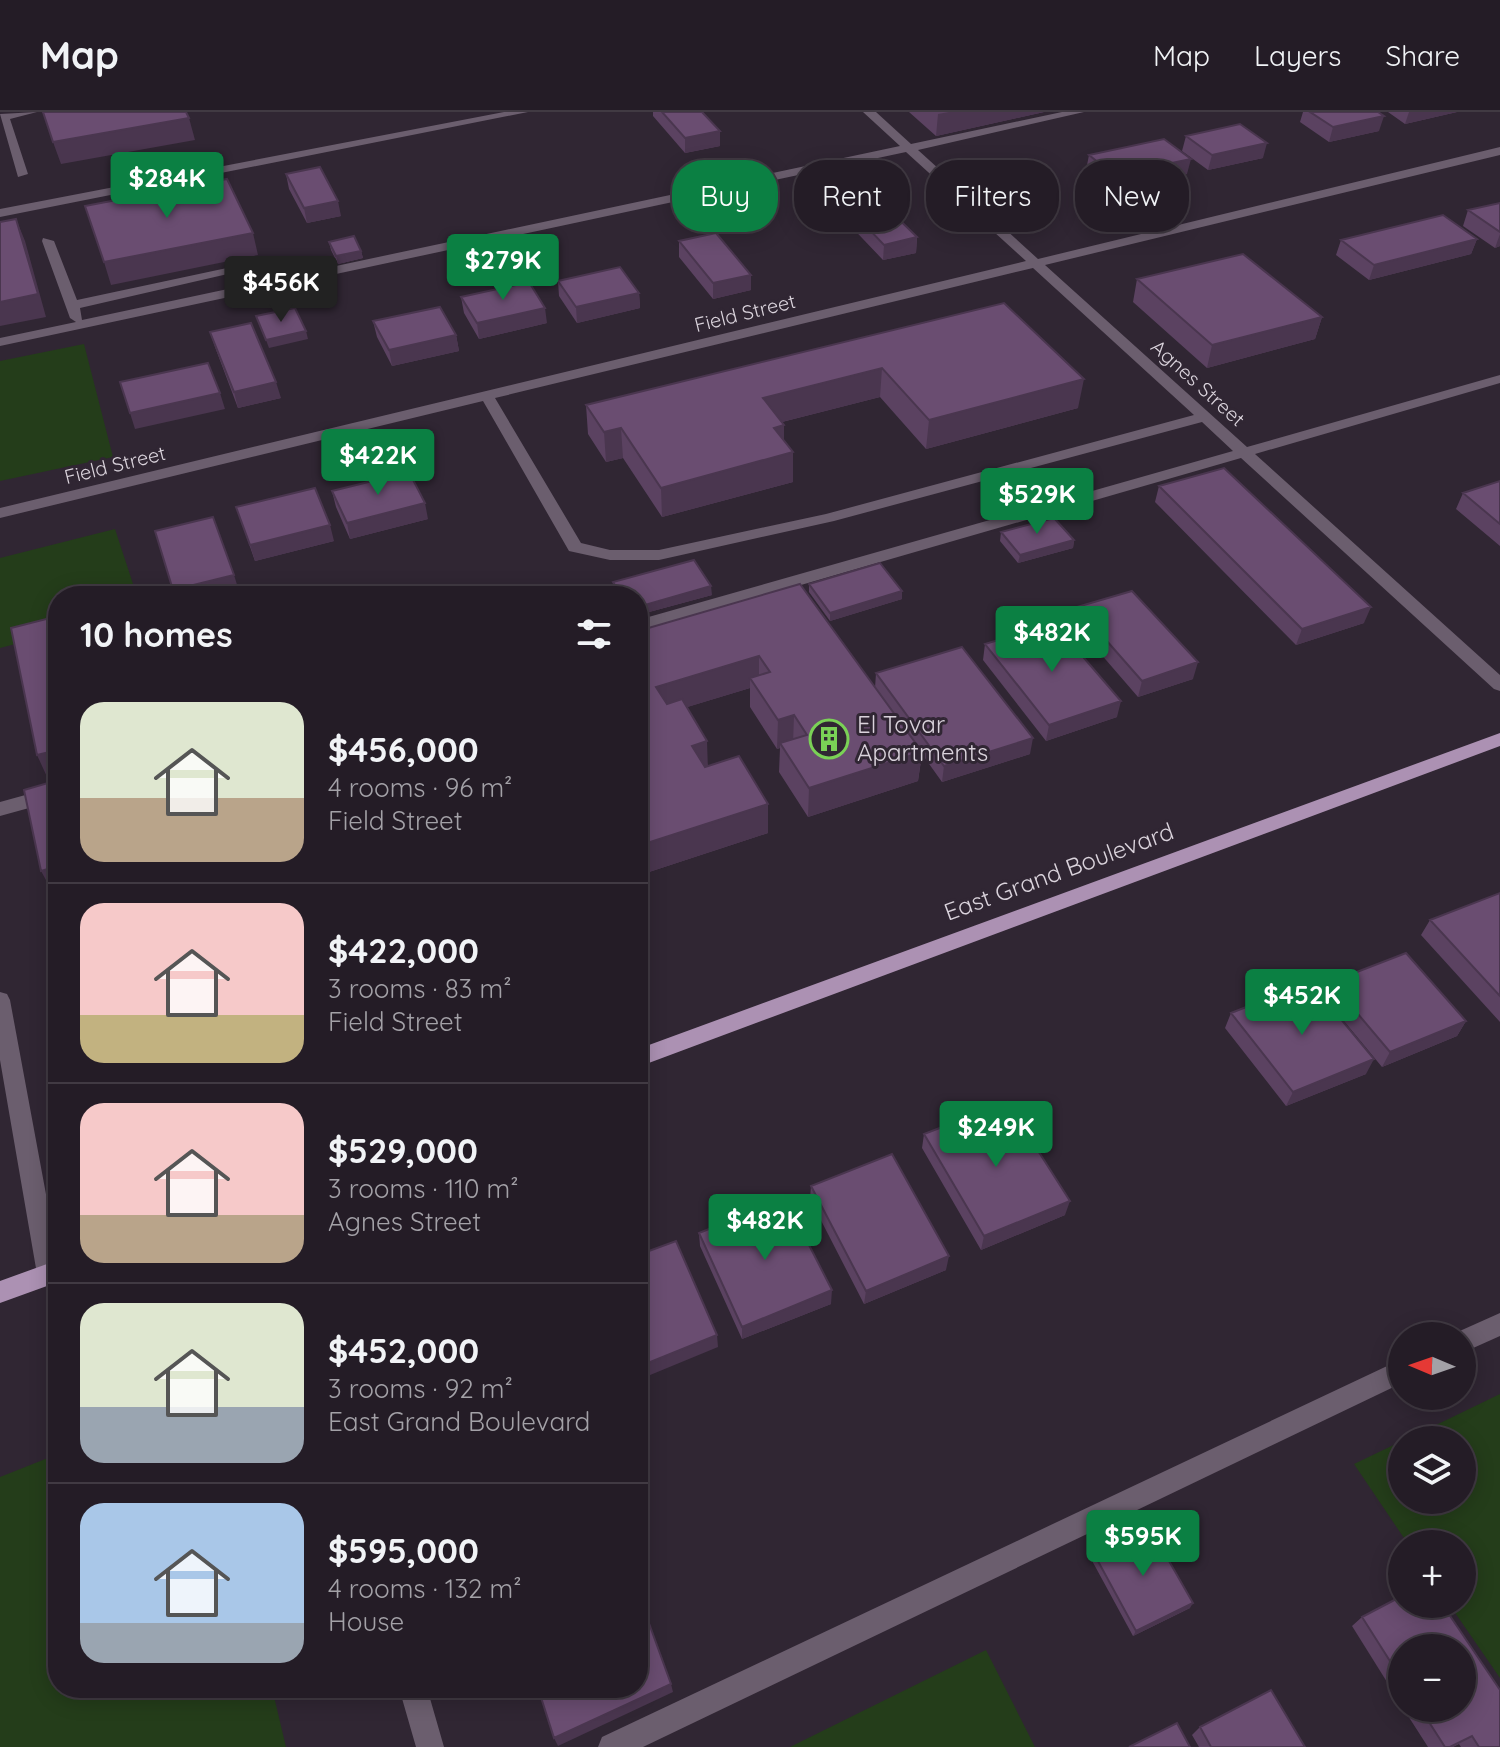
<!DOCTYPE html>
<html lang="en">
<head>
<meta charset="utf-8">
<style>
	:root { --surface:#241c26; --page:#2c252e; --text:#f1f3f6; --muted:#a3a1a7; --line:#413a43; --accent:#0b8043 }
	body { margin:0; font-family:Quicksand,sans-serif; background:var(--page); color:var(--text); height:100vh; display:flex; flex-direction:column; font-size:30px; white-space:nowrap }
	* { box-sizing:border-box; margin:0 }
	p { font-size:26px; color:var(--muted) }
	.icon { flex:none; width:44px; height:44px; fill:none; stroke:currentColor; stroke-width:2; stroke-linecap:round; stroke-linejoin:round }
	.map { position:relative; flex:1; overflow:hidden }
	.sheet { position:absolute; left:48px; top:474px; width:600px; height:1112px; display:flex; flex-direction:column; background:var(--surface); border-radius:32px; box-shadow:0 4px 20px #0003,0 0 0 2px var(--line) }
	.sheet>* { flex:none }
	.guide { position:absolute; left:672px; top:48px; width:708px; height:72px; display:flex; gap:16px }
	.needle { width:52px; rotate:272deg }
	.tools { position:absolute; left:1388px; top:1210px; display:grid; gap:16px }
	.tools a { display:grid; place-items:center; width:88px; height:88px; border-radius:50%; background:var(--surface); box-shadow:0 4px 20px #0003,0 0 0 2px var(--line); font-size:40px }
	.price { position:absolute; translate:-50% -68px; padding:0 18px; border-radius:8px; background:var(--accent); color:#fff; font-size:26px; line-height:52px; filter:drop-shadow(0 2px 4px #0008) }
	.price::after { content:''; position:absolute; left:50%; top:48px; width:24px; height:18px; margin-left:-12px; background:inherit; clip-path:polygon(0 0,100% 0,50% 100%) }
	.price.selected { background:#222; color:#fff }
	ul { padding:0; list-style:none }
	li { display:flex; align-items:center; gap:24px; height:200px; padding:0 32px }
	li+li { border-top:2px solid var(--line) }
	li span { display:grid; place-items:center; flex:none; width:224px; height:160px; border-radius:24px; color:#555 }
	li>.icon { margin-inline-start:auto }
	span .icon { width:96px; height:96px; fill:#fffc; stroke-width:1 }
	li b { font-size:34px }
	h2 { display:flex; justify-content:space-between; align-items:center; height:96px; padding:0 32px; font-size:34px }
	.chip { padding:0 28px; border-radius:32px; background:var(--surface); box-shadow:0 4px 20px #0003,0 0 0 2px var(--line); font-size:28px; line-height:72px }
	.chip.selected { background:var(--accent); color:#fff }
	header { display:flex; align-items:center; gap:48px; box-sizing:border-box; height:112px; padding:0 40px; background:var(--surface); border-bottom:2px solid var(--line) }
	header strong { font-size:38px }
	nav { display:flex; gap:44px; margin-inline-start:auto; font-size:28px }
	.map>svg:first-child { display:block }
</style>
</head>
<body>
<header>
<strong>Map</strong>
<nav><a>Map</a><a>Layers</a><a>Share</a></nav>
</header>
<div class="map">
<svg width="1500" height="1635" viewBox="0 0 1500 1635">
	<rect width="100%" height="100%" fill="#302633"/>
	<path fill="#243d1a" d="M84 232 113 345 0 369V249Z
		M115 417 137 484H58V521L0 536V446Z
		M1500 1282V1566L1449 1492H1462V1432H1408L1354 1352 1402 1329V1388H1462V1328H1405Z
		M58 1342V1576H272L286 1635H0V1365Z
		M986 1538 1035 1635H790Z"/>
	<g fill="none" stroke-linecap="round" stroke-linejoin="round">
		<path fill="#6b5e6e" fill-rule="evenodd" d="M37 0 10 7 28 62 18 65 0 2Z
			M504 0H528L0 105V97Z
			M863 0H876L911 32 1062 0H1084L918 38 1038 147 1500 35V43L1045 153 1247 335 1500 263V271L1255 342 1500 563V579L1494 577 1241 346 638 520V508L1233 339 1202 310 834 409 659 448H610L569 439 483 289 0 406V396L1026 149 906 40 0 234V226L76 210 70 206 42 129 43 126 54 129 77 188 255 150 262 154 80 196 82 208 900 34ZM1033 156 1194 303 826 402 659 438H610L581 431 495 286Z
			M58 674V688L0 704V690Z
			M0 880 7 882 10 888 58 1147V1168L49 1173 41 1170 37 1162 0 948Z
			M1500 1201V1224L1462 1241V1224L1453 1222Z
			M1402 1247V1271L643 1635H598L602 1625Z
			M399 1576H427L444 1635H416Z"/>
		<path fill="#ac91b3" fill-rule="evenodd" d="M1500 621V634L638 955V937Z
			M58 1148V1170L0 1191V1169Z"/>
	</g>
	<path fill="#5b4261" d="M653 0H702L720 19V34L685 41 653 4Z
		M909 0H1044L936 24Z
		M1303 0H1378L1379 19 1329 30 1300 10Z
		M1388 0H1457L1405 12Z
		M1186 24 1263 46 1208 58 1182 39Z
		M1089 43 1187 62 1111 79 1086 58Z
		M286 62 341 104 307 111 289 77Z
		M844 91 917 125 916 141 883 148 843 106Z
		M1500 91V134L1495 136 1463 114 1468 98Z
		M1477 127 1471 142 1369 168 1336 143 1341 128Z
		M679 129 751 178 713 187 679 145Z
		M329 130 361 139 363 146 338 152 331 138Z
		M1137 167 1322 205 1315 227 1207 256 1133 190Z
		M558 169 639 181 640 196 577 211 559 184Z
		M461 185 547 211 479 227 464 201Z
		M1004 191 1078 296 926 337 880 285 782 310 784 329 793 370 662 405 623 346 606 350 588 322 586 293Z
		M373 209 456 223 459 239 392 254 377 225Z
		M210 220 281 286 238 296 215 235Z
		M1500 369V434L1456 397 1463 381Z
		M1159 374 1364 511 1296 533 1155 390Z
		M332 379 428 407 350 427 336 395Z
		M236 395 334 429 255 449Z
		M1001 420 1074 428 1073 436 1018 451 1000 429Z
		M613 470 712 483 638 503V484H617L614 478Z
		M800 472 875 576 876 561 1030 642 942 670 922 642 918 669 808 705 779 660 780 636 777 637 750 595V576L687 595 708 654 768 692V721L646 761 638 745V519Z
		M809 472 902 487 830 509 809 480Z
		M1077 495 1193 567 1138 585 1074 511Z
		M985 532 1117 605 1046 629 983 548Z
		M1500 781V910L1421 823 1430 808Z
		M1331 870 1466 909 1457 924 1382 955 1324 885Z
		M1231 901 1366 962 1286 994 1225 916Z
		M924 1022 1065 1103 981 1138 922 1036Z
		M811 1074 946 1158 864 1192 810 1087Z
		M699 1121 831 1192 742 1227 700 1134Z
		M1093 1440 1190 1496 1133 1524 1090 1445Z
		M1402 1484V1492H1442L1500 1578V1635H1461L1459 1632 1453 1635H1428L1403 1596H1462V1536H1402V1594L1352 1514 1362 1505Z
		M1200 1615 1305 1635H1199L1192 1623Z"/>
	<path fill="#4a364f" d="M949 0H1044L936 24 938 2Z
		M1409 0H1457L1405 12Z
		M1384 4 1379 19 1329 30 1333 15Z
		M189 6 195 28 61 52 53 30Z
		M720 19V34L685 41V26Z
		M1267 31 1263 46 1208 58 1212 43Z
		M1191 47 1187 62 1111 79 1114 63Z
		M338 89 341 104 307 111 304 96Z
		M16 107 25 129 46 205 0 214V190Z
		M253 121 258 143 111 173 104 150Z
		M1500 122V134L1495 136Z
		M917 125 916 141 883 148 884 133Z
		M1477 127 1471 142 1369 168 1374 153Z
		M361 139 363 146 338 152 336 144Z
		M751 163V178L713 187V171Z
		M639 181 640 196 577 211 576 195Z
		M545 196 547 211 479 227 477 211Z
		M1322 205 1315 227 1207 256 1212 233Z
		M306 219 308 227 269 236 266 228Z
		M456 223 459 239 392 254 389 238Z
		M882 256 880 285 762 315 763 286Z
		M1084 267 1078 296 926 337 929 308Z
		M276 270 281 286 238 296 234 280Z
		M220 281 225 297 135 317 130 301Z
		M784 313V342L774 316Z
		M621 316 623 346 606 350 604 320Z
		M793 340V370L662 405 661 376Z
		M425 391 428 407 350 427 347 411Z
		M330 413 334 429 255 449 250 433Z
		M1074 428 1073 436 1018 451 1020 443Z
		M234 463 239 479 219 484H176L173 478Z
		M711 474 712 483 638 503V495Z
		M902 479V487L830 509V501Z
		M1371 495 1364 511 1296 533 1302 517Z
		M759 544V574L750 566V576L658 604 656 575Z
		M1198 550 1193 567 1138 585 1142 569Z
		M1121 589 1117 605 1046 629 1049 613Z
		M794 603 793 632 780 631V636L777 637 778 608Z
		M1033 626 1030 642 942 670 944 654Z
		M707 629 708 658 693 663 692 634Z
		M58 638V664L48 667 37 643Z
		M922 640 918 669 808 705 809 676Z
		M768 692V721L646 761 644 732Z
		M58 754V790L41 759Z
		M1466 909 1457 924 1382 955 1390 940Z
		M1374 947 1366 962 1286 994 1293 980Z
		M1070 1089 1065 1103 981 1138 984 1124Z
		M949 1144 946 1158 864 1192 866 1179Z
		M832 1178 831 1192 742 1227V1215Z
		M717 1223 718 1235 638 1268V1255Z
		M1193 1491 1190 1496 1133 1524 1136 1519Z
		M671 1572 673 1580 558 1634 554 1626Z"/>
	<path fill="#6a4d71" stroke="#4a364f" stroke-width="2" d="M43 0H186L189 6 53 30Z
		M662 0H702L720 19 685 26Z
		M1310 0H1378L1384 4 1333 15Z
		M1240 12 1267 31 1212 43 1186 24Z
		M1164 27 1191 47 1114 63 1089 43Z
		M320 55 338 89 304 96 286 62Z
		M227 67 253 121 104 150 85 94Z
		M875 84 917 125 884 133 844 91Z
		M1500 91V120L1468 98Z
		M1443 103 1477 127 1374 153 1341 128Z
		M16 107 38 182 0 190V110Z
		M716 121 751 163 713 171 679 129Z
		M354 124 361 139 336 144 329 130Z
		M1243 142 1322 205 1212 233 1137 167Z
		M620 155 639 181 576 195 558 169Z
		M529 170 545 196 477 211 461 185Z
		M1004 191 1084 267 929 308 882 256 763 286 784 313 774 316 793 340 661 376 621 316 604 320 586 293Z
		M440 195 456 223 389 238 373 209Z
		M295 196 306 219 266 228 256 204Z
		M251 211 276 270 234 280 210 220Z
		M208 251 220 281 130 301 120 270Z
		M1224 356 1371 495 1302 517 1159 374Z
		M409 360 425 391 347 411 332 379Z
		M1500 369V412L1463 381Z
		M315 376 330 413 250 433 236 395Z
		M213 405 234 463 173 478 155 419Z
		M1054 406 1074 428 1020 443 1001 420Z
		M694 448 711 474 638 495V484H622L613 470Z
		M880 451 902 479 830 501 809 472Z
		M800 472 922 640 809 676 780 631 807 623 794 603 778 608 750 566 770 560 759 544 656 575 667 592 682 587 707 629 692 634 705 655 739 644 768 692 644 732 638 721V519Z
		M1132 479 1198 550 1142 569 1077 495Z
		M58 504V638L37 643 11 516Z
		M1054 511 1121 589 1049 613 985 532Z
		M962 535 1033 626 944 654 876 561Z
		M58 668V754L41 759 24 678Z
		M1500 781V884L1430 808Z
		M58 804V843L50 806Z
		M1406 841 1466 909 1390 940 1331 870Z
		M1310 870 1374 947 1293 980 1231 901Z
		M1007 990 1070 1089 984 1124 924 1022Z
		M892 1042 949 1144 866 1179 811 1074Z
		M785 1086 832 1178 742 1215 699 1121Z
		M676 1129 717 1223 638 1255V1143Z
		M1149 1414 1193 1491 1136 1519 1093 1440Z
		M638 1481 671 1572 554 1626 538 1576H638Z
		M1402 1484V1492H1442L1500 1578V1635H1479L1472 1624 1450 1635H1445L1420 1596H1462V1536H1402V1568L1362 1505Z
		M1271 1578 1305 1635H1211L1200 1615Z
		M1177 1611 1190 1635H1129Z"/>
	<defs>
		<symbol id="building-ring" viewBox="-11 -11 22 22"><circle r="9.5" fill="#302633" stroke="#7ad156" stroke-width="1.5"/><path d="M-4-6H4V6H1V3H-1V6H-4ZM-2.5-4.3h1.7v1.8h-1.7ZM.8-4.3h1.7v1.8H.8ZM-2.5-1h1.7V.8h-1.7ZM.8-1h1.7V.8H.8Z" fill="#7ad156"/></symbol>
	</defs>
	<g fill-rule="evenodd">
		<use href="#building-ring" x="807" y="605" width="44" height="44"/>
	</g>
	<g text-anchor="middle" stroke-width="6" stroke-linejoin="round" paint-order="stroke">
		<g font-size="20" fill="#dad3dc" stroke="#302633">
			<text transform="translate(745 201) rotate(-14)" y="7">Field Street</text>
			<text transform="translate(1198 271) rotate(42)" y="7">Agnes Street</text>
			<text transform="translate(115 353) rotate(-14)" y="7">Field Street</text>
		</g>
		<g font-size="24" fill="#dad3dc" stroke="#302633" text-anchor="start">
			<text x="857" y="621">El Tovar<tspan x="857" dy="28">Apartments</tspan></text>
		</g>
		<g font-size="24" fill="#dad3dc" stroke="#302633">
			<text transform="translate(1059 760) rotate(-20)" y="8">East Grand Boulevard</text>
		</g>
	</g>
</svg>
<div class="tools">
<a><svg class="needle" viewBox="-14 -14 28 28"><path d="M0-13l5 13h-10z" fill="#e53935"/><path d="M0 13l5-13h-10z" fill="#a3a1a7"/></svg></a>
<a><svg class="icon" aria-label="layers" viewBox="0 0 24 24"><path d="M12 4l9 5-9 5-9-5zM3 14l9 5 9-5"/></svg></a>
<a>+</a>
<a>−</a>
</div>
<b class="price" style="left:167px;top:108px">$284K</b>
<b class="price" style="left:503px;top:190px">$279K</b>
<b class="price selected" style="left:281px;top:212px">$456K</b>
<b class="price" style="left:378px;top:385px">$422K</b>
<b class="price" style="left:1037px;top:424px">$529K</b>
<b class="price" style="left:1052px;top:562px">$482K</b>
<b class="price" style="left:1302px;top:925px">$452K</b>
<b class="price" style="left:996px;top:1057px">$249K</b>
<b class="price" style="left:765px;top:1150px">$482K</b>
<b class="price" style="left:1143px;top:1466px">$595K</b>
<div class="guide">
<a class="chip selected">Buy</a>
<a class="chip">Rent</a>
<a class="chip">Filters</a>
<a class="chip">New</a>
</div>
<section class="sheet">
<h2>10 homes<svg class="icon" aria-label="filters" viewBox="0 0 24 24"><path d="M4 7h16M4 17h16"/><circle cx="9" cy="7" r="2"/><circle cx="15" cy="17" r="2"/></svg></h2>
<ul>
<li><span style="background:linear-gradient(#dfe7d0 60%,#b9a48a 0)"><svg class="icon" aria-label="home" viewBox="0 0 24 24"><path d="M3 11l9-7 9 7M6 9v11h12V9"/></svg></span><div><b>$456,000</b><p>4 rooms · 96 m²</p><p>Field Street</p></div></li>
<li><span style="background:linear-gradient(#f6c9c9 70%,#c2b280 0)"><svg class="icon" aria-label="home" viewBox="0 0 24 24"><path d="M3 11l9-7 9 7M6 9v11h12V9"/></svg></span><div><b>$422,000</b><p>3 rooms · 83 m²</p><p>Field Street</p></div></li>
<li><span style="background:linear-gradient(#f6c9c9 70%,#b9a48a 0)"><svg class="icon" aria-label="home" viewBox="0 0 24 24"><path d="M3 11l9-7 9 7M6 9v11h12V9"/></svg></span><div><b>$529,000</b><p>3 rooms · 110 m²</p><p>Agnes Street</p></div></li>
<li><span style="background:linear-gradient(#dfe7d0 65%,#9aa5b1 0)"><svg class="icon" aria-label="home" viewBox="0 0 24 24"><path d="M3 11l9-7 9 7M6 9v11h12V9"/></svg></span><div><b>$452,000</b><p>3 rooms · 92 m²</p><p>East Grand Boulevard</p></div></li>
<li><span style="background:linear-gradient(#a9c7e8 75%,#9aa5b1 0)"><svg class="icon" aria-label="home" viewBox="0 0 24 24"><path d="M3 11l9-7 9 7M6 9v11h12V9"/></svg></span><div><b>$595,000</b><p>4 rooms · 132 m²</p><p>House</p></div></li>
</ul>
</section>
</div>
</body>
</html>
